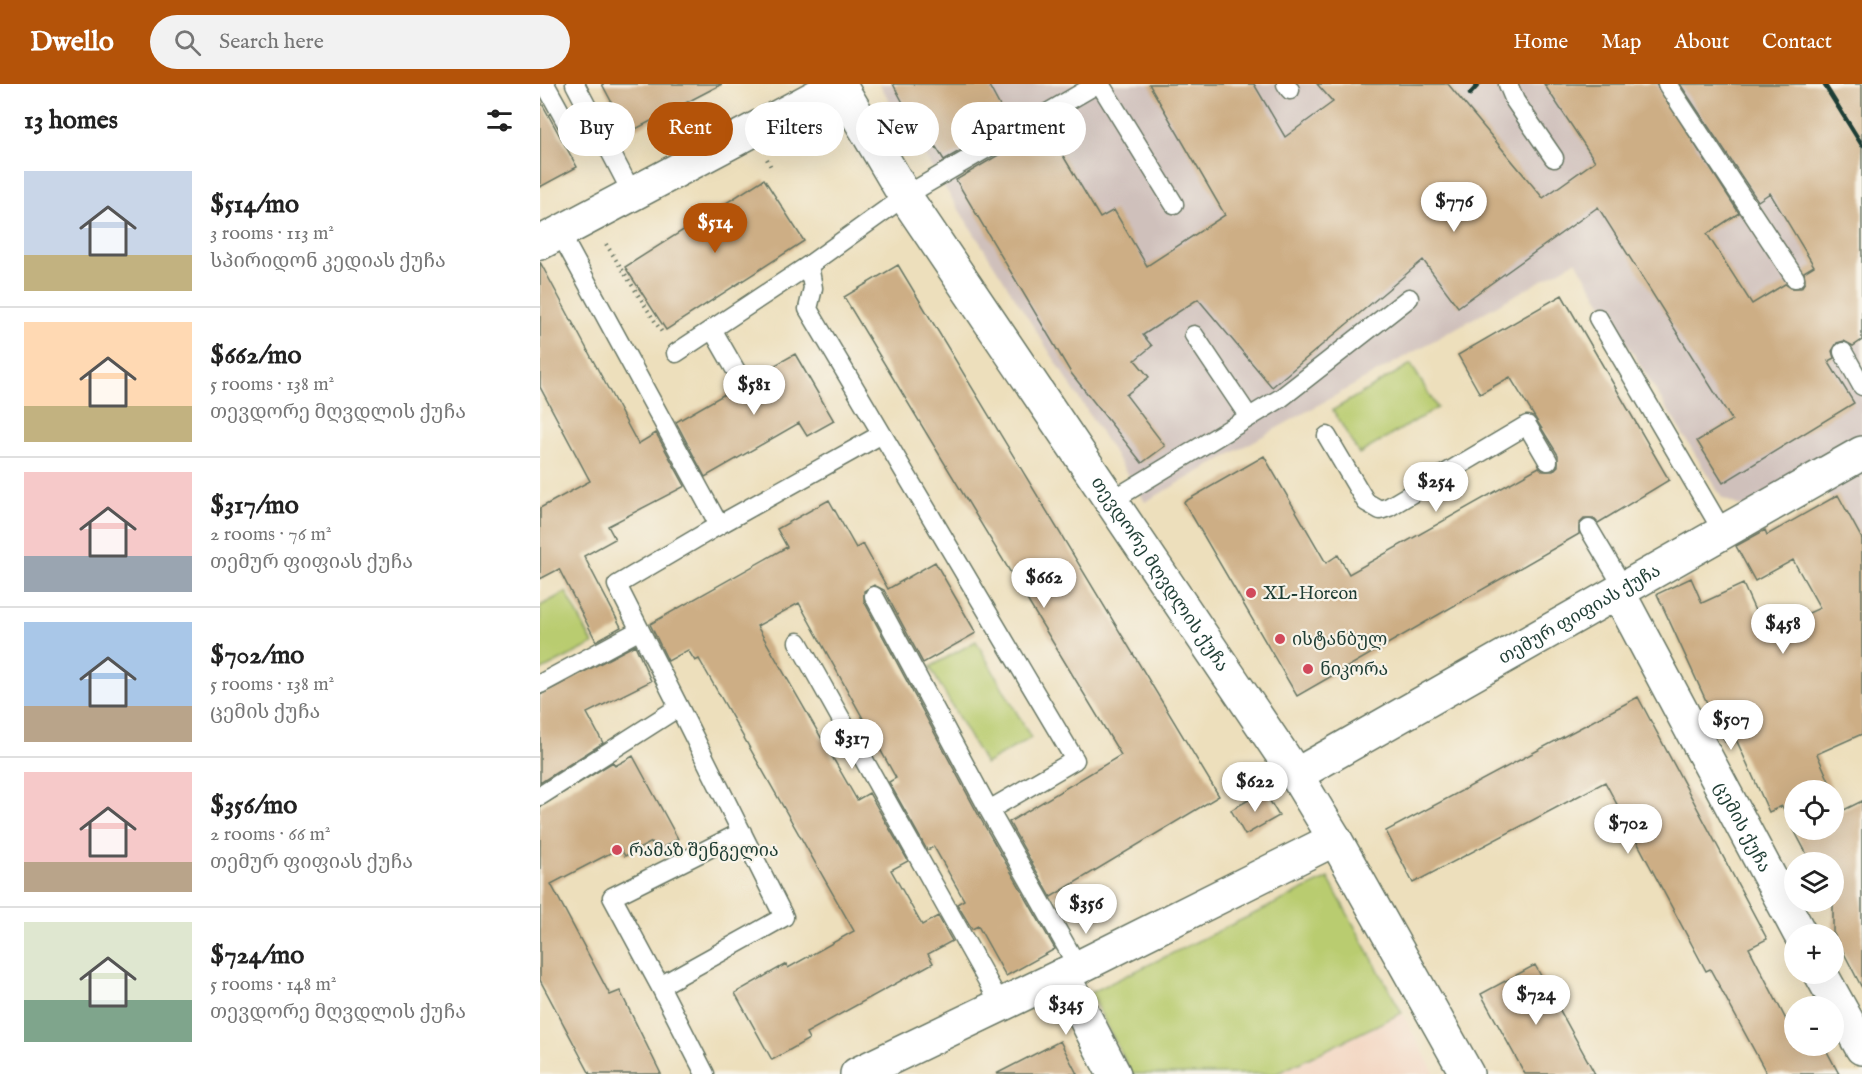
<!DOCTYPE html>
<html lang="en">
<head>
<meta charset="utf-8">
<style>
	:root { --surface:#fff; --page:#f2f2f2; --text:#222; --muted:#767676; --line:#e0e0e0; --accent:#b45309 }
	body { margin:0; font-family:"IM FELL English","Noto Serif Georgian",serif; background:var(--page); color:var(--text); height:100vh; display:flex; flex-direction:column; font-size:22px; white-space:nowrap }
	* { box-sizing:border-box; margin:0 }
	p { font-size:20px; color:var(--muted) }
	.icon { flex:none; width:33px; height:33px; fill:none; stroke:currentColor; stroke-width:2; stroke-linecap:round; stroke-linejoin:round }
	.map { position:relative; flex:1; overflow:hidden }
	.drawer { display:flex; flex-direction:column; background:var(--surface); width:540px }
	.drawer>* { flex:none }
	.hud { position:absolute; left:18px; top:18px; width:570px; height:54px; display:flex; gap:12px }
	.controls { position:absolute; left:1244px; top:696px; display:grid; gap:12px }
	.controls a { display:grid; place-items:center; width:60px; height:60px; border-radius:50%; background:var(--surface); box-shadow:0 6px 24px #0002; font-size:30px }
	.price { position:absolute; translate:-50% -51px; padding:0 14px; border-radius:21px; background:#fff; color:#222; font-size:20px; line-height:39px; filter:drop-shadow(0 2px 3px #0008) }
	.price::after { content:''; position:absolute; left:50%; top:36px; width:18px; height:14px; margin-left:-9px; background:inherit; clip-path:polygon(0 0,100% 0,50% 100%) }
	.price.selected { background:var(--accent); color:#fff }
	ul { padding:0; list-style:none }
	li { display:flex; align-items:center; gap:18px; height:150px; padding:0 24px }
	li+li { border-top:2px solid var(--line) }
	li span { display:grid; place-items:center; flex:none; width:168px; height:120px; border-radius:0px; color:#555 }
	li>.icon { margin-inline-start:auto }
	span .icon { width:72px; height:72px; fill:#fffc; stroke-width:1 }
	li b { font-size:26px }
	h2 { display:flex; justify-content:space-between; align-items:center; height:72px; padding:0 24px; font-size:26px }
	.chip { padding:0 21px; border-radius:27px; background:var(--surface); box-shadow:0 6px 24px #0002; font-size:21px; line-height:54px }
	.chip.selected { background:var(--accent); color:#fff }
	header { display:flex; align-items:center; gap:36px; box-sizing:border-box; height:84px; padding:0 30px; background:var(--accent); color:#fff }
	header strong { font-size:28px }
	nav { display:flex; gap:33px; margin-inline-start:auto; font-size:21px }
	.search { width:420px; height:54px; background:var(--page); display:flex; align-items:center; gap:15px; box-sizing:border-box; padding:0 21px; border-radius:33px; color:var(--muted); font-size:22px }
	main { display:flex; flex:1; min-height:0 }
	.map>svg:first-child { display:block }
</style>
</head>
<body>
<header>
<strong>Dwello</strong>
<div class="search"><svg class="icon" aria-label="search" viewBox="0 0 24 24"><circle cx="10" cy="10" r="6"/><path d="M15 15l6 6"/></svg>Search here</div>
<nav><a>Home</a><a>Map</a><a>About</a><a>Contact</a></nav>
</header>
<main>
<section class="drawer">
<h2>13 homes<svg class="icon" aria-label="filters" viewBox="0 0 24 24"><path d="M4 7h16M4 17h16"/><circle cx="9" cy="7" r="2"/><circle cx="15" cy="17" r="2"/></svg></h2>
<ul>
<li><span style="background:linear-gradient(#c9d6e8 70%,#c2b280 0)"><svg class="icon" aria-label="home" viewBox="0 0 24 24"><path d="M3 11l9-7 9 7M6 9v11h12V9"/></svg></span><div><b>$514/mo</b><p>3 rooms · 113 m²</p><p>სპირიდონ კედიას ქუჩა</p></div></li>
<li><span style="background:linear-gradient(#ffd9b3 70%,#c2b280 0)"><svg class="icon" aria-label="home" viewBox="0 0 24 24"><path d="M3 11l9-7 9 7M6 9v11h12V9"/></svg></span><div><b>$662/mo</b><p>5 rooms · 138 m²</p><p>თევდორე მღვდლის ქუჩა</p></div></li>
<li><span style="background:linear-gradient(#f6c9c9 70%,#9aa5b1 0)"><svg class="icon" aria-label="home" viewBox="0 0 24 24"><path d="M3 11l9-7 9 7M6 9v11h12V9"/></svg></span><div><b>$317/mo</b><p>2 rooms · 76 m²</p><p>თემურ ფიფიას ქუჩა</p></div></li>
<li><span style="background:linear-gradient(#a9c7e8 70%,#b9a48a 0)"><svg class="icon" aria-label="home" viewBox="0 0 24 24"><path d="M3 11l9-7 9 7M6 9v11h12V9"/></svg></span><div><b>$702/mo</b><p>5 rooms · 138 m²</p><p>ცემის ქუჩა</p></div></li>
<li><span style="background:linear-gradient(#f6c9c9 75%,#b9a48a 0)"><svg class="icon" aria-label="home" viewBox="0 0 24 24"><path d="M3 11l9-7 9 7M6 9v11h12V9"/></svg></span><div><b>$356/mo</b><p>2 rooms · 66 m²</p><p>თემურ ფიფიას ქუჩა</p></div></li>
<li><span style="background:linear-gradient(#dfe7d0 65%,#7fa58c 0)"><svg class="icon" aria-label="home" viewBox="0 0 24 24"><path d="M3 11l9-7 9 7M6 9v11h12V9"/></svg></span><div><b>$724/mo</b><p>5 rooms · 148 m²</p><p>თევდორე მღვდლის ქუჩა</p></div></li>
</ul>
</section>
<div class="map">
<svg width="1322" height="990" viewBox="0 0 1322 990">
	<rect width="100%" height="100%" fill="#f7f3e8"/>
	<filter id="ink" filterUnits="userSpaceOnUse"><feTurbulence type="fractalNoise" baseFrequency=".0167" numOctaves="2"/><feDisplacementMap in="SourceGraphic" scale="12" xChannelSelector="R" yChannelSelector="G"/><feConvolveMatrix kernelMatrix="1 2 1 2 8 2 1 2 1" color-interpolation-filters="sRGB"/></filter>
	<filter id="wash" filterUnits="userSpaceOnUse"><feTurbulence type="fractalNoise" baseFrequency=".008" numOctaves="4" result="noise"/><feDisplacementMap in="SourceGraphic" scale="24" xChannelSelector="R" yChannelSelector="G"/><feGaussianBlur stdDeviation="1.35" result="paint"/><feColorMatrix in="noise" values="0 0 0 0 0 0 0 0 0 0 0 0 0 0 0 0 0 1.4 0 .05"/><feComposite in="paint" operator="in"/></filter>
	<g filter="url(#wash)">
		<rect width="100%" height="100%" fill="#eddfbc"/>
		<path fill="#f3d4bf" d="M862 929 895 990H736Z"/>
		<path fill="#cfc0bb" d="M339 0H1322V484L1286 406 1232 437 1182 414 1036 177 605 418Z"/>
		<path fill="#b9cc70" stroke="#6c8452" stroke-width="1.5" d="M871 280 897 324 819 370 793 326Z
			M26 508 53 560 0 587V522Z
			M436 557 491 654 445 680 390 583Z
			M788 794 862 929 736 990H592L550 909Z"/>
		<g id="blocks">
			<path fill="#cdae85" d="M62 0H182L88 49Z
				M353 0H448L469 39 404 76 396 63 389 67Z
				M609 0H714L745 53 793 18 777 0H908L1003 114 1055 77 1004 0H1116L1199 129 1167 150 1212 220 1245 200 1251 204H1261L1265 198 1264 188 1274 182 1230 109 1218 117 1140 0H1322V256L1313 262 1304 257 1297 259 1292 267 1294 274 1288 277 1314 319 1183 399 1157 357 1192 336 1058 123 918 223 883 176 732 303 658 215 603 251 612 262 595 276 609 293 586 311 625 362 602 379 531 289 416 96 506 43 560 134 574 126 607 182 685 131Z
				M0 16 37 83 0 103Z
				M224 95 264 157 126 246 85 183Z
				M0 178 98 360 116 349 145 402 68 442 75 455 44 472 81 543 56 557 19 485 0 495V424L50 397 0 303Z
				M358 181 679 712 511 813 469 738 581 671 304 213Z
				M1022 211 1129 396 1058 439 1054 435H1044L1039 440V450L757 612 644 418 724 372 786 479 798 471 809 490 999 383 1003 387H1013L1018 382V371L970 293 940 310 918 271Z
				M255 270 294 337 267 352 259 339 165 393 136 338 197 303 204 302 212 294Z
				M1298 411 1322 455V650L1277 670 1293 706H1254V745L1242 722 1229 728 1195 653 1185 658 1117 510 1151 494 1162 519 1203 500 1225 549 1280 524 1253 476 1215 497 1196 462 1225 446 1227 451Z
				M289 416 316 464 323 460 348 505 395 478 436 549 383 579 344 506 334 501 324 507V517L439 732 515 865 466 892 438 842 432 845 417 820 424 816 394 763 387 766 349 698 356 694 259 519 217 542 317 716 329 709 368 777 351 786 382 841 398 832 412 857 388 870 393 879 266 949 269 955 232 976 195 909 246 880 248 884 314 847 159 575 155 577 148 566 128 577 110 540 247 463 237 445Z
				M95 561 111 597 47 629 63 659 0 699V611Z
				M1098 613 1227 855 1209 864 1254 951V962H1284L1299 990H1227L1170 885 1166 887 1065 698 873 799 846 747Z
				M93 672 138 755 116 767 112 758 85 772 80 764 11 800 70 911 80 907 121 990H50L0 896V723L73 678 75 682Z
				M724 707 739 732 705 751 691 726Z
				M1293 707 1302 727 1322 717V904L1293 848V778H1271L1254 746H1293Z
				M995 881 1055 990H985L941 910Z
				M520 957 537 990H456Z"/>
		</g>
	</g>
	<g filter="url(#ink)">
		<use href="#blocks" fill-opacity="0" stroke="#677664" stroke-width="1.5"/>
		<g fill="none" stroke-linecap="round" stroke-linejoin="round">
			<defs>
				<path id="lane" d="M5 0 26 38 57 39
					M35 0 93 111
					M560 0 634 120
					M746 0 750 6
					M968 0 975 17 1014 74
					M1127 0 1255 194
					M20 149 179 441 77 501 139 623
					M269 181 273 204 268 225 535 676 449 726 538 883
					M1058 234 1183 448
					M172 245 199 292
					M654 251 709 333
					M1303 268 1322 302
					M136 269 269 181 365 112 557 0
					M787 352 826 418 840 426 849 423 987 341 1008 377
					M571 417 741 314 869 214
					M179 441 342 350
					M1049 445 1084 504
					M334 512 449 726
					M258 558 461 921
					M0 600 100 546
					M0 712 139 623 244 833 120 902 165 990
					M120 902 72 813 202 748"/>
				<g id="street">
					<path id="s1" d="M299 0 365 112 756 691 795 755 927 990"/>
					<path d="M0 159 300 0"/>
					<path id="s2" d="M1078 508 1260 850"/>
					<path id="s3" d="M756 691 1322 369"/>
					<path d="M1281 890 1322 964"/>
					<path d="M523 891 574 990"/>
					<path d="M317 990 523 891 795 755"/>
				</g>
			</defs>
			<use href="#lane" stroke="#677664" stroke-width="21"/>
			<use href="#street" stroke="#677664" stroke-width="36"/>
			<path stroke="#677664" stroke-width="4" stroke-dasharray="1.5 4.5" stroke-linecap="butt" d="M227 75 232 85
				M66 160 123 250"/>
			<use href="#lane" stroke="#fff" stroke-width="18"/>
			<use href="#street" stroke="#fff" stroke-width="33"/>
			<path stroke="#1f3d34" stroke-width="4.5" d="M1284 0 1322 61
				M930 10 939 0"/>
		</g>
	</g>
	<g fill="#d1495b" stroke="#f7f3e8" stroke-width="2">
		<circle cx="711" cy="509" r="6"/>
		<circle cx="740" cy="555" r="6"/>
		<circle cx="768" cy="585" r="6"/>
		<circle cx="77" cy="766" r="6"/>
	</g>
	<g text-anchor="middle" stroke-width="4.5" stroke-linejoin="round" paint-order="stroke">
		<g font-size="18" fill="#1f3d34" stroke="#f7f3e8">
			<text dy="6" stroke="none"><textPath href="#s1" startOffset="586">თევდორე მღვდლის ქუჩა</textPath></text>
			<text dy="6" stroke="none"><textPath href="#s3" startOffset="326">თემურ ფიფიას ქუჩა</textPath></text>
			<text dy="6" stroke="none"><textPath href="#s2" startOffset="266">ცემის ქუჩა</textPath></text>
		</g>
		<g font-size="18" fill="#1f3d34" stroke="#f7f3e8" text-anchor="start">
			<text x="723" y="515">XL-Horeon</text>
			<text x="752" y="561">ისტანბულ</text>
			<text x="780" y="591">ნიკორა</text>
			<text x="89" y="772">რამაზ შენგელია</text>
		</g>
	</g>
</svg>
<div class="controls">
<a><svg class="icon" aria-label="locate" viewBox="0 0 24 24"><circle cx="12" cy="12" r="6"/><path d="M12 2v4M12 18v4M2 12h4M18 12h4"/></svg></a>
<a><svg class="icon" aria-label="layers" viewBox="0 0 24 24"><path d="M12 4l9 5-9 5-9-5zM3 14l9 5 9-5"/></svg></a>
<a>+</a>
<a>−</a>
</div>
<b class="price" style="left:914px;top:149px">$776</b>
<b class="price selected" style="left:175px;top:170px">$514</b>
<b class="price" style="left:214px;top:332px">$581</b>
<b class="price" style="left:896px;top:429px">$254</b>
<b class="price" style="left:504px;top:525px">$662</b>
<b class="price" style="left:1243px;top:571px">$458</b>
<b class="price" style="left:1191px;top:667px">$507</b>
<b class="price" style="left:312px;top:686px">$317</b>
<b class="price" style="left:715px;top:729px">$622</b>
<b class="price" style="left:1088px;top:771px">$702</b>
<b class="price" style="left:546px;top:851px">$356</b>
<b class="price" style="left:996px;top:942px">$724</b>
<b class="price" style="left:526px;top:952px">$345</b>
<div class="hud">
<a class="chip">Buy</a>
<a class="chip selected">Rent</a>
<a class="chip">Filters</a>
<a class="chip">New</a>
<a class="chip">Apartment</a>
</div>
</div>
</main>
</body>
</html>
